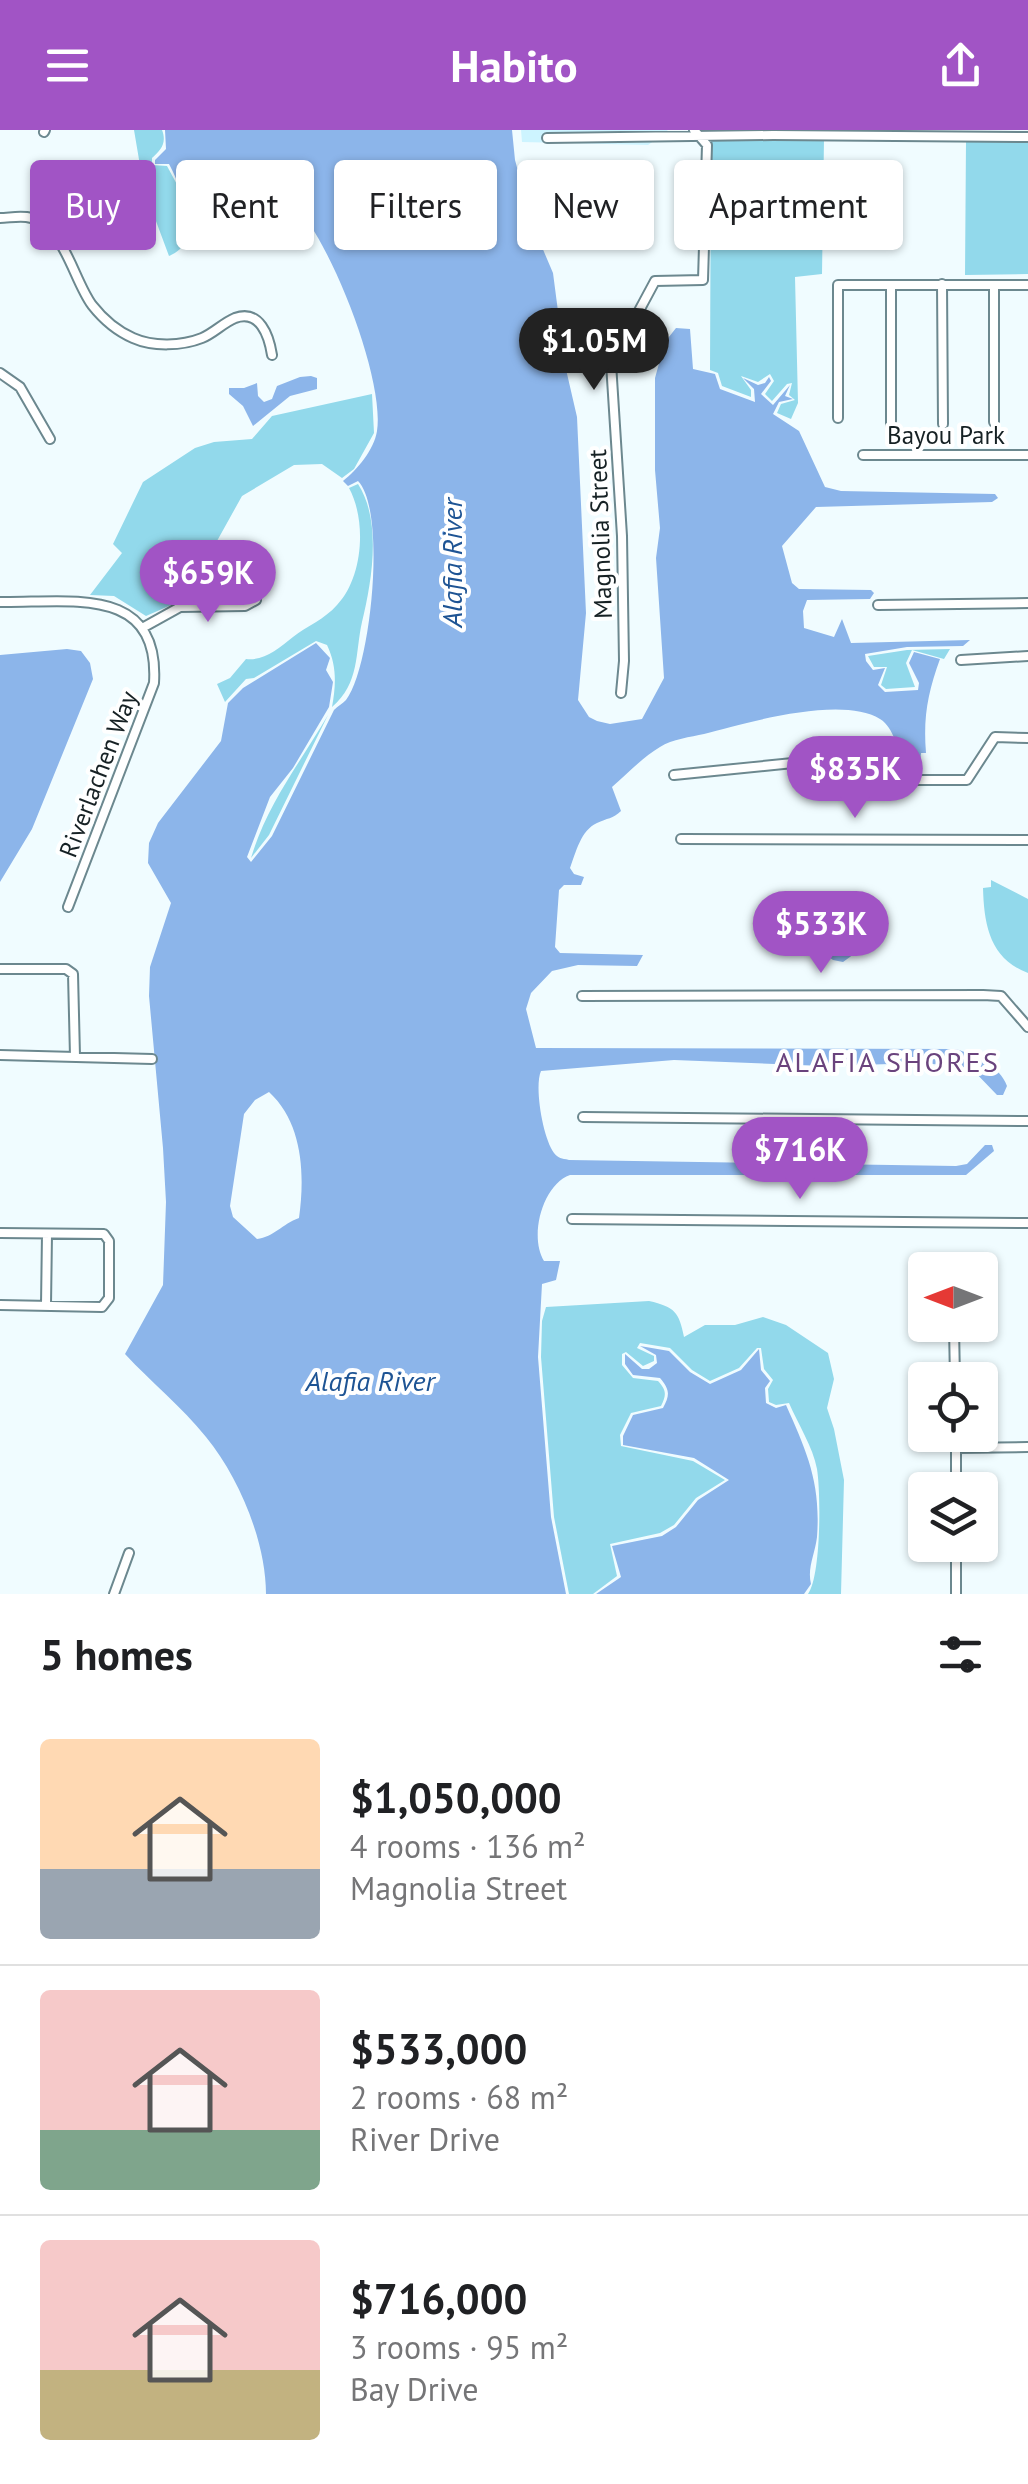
<!DOCTYPE html>
<html lang="en">
<head>
<meta charset="utf-8">
<style>
	:root { --surface:#fff; --page:#f6f6f6; --text:#202124; --muted:#757577; --line:#e0e0e0; --accent:#a154c5 }
	body { margin:0; font-family:"PT Sans",sans-serif; background:var(--page); color:var(--text); height:100vh; display:flex; flex-direction:column; font-size:38px; white-space:nowrap }
	* { box-sizing:border-box; margin:0 }
	p { font-size:32px; color:var(--muted) }
	.icon { flex:none; width:55px; height:55px; fill:none; stroke:currentColor; stroke-width:2; stroke-linecap:round; stroke-linejoin:round }
	.map { position:relative; height:1464px; overflow:hidden }
	.side { display:flex; flex-direction:column; background:var(--surface); flex:1 }
	.side>* { flex:none }
	.top-card { position:absolute; left:30px; top:30px; width:970px; height:90px; display:flex; gap:20px }
	.needle { width:65px; rotate:270deg }
	.buttons { position:absolute; left:908px; top:1122px; display:grid; gap:20px }
	.buttons a { display:grid; place-items:center; width:90px; height:90px; border-radius:10px; background:var(--surface); box-shadow:0 2px 8px #0004; font-size:50px }
	.price { position:absolute; translate:-50% -85px; padding:0 22px; border-radius:35px; background:var(--accent); color:#fff; font-size:32px; line-height:65px; filter:drop-shadow(0 2px 5px #0008) }
	.price::after { content:''; position:absolute; left:50%; top:60px; width:30px; height:22px; margin-left:-15px; background:inherit; clip-path:polygon(0 0,100% 0,50% 100%) }
	.price.selected { background:#222; color:#fff }
	ul { padding:0; list-style:none }
	li { display:flex; align-items:center; gap:30px; height:250px; padding:0 40px }
	li+li { border-top:2px solid var(--line) }
	li span { display:grid; place-items:center; flex:none; width:280px; height:200px; border-radius:10px; color:#555 }
	li>.icon { margin-inline-start:auto }
	span .icon { width:120px; height:120px; fill:#fffc; stroke-width:1 }
	li b { font-size:42px }
	h2 { display:flex; justify-content:space-between; align-items:center; height:120px; padding:0 40px; font-size:42px }
	.chip { padding:0 35px; border-radius:10px; background:var(--surface); box-shadow:0 2px 8px #0004; font-size:35px; line-height:90px }
	.chip.selected { background:var(--accent); color:#fff }
	header { display:flex; justify-content:space-between; align-items:center; height:130px; padding:0 40px; background:var(--accent); color:#fff; font-size:45px; font-weight:600 }
	.map>svg:first-child { display:block }
</style>
</head>
<body>
<header><svg class="icon" aria-label="menu" viewBox="0 0 24 24"><path d="M4 6h16M4 12h16M4 18h16"/></svg>Habito<svg class="icon" aria-label="share" viewBox="0 0 24 24"><path d="M12 15V3M7 8l5-5 5 5M5 13v7h14v-7"/></svg></header>
<div class="map">
<svg width="1028" height="1464" viewBox="0 0 1028 1464">
	<rect width="100%" height="100%" fill="#f0fcff"/>
	<path fill="#cdf4ff" d="M521 0H668L664 3 543 6 544 11 655 10 648 15 522 12Z"/>
	<path fill="#92d9eb" d="M134 0H162C167 13 161 20 152 28V35L167 36 180 60 177 107 185 105 213 40 220 35C255 52 293 66 311 104H303L283 87 242 63H220L207 81 193 89C187 105 187 119 169 126L144 59Z
		M711 9H824L822 144 795 147 798 273 791 289 777 283 781 274 795 270 789 265 792 253 787 254 772 271 765 264 774 251 770 244 758 252 741 246 751 260V267L722 256 718 243 710 240Z
		M966 11H1028V144L965 145Z
		M372 264 374 303 354 339 342 348 322 334 294 335 242 366 202 438 178 472 146 486 114 466 90 465 122 423 113 414 143 352 195 318 214 312 252 309 272 286Z
		M358 354C382 391 372 451 362 492 355 523 360 553 332 577 336 555 337 536 327 515L316 511 254 548 246 549 225 572 217 554 230 548 246 529C264 531 278 519 293 507 307 496 325 489 337 475 363 448 367 391 349 358Z
		M950 519 944 529 912 520 906 533 915 557 886 559 881 555 887 537H874L868 526 907 520Z
		M328 585 269 705 251 728C267 674 300 633 328 585Z
		M991 750 1028 769V843C990 829 984 795 983 758L991 757Z
		M649 1171C675 1177 679 1182 684 1207L705 1195H735L763 1187 786 1195 828 1223 834 1249 827 1278 834 1299 844 1350 841 1464H808C821 1446 821 1364 817 1339 813 1317 798 1294 789 1273L776 1275 769 1272 768 1259 773 1250 764 1239 761 1218H757L739 1238 710 1251 692 1240 670 1218 640 1213 637 1218 654 1226V1231L643 1236 626 1222 622 1224V1235L633 1248 658 1251C666 1260 667 1264 661 1276L631 1283 620 1305 621 1316 693 1331 725 1350 696 1368 674 1395 660 1403 610 1414 617 1446 593 1464H569L554 1387 541 1227 542 1191 546 1177Z"/>
	<path fill="#8cb5ea" fill-rule="evenodd" d="M165 0H512L515 30 533 96 553 143 565 235 577 287 586 483 578 570 589 587 597 591 610 594 642 589 664 548 656 428 660 398 655 340V248L665 212 676 198 690 199 693 239 715 244 720 259 755 272 754 259 743 248 758 255 765 253 769 247 771 251 761 264 773 275 790 255 785 266 793 269 779 272 773 284 799 301 825 357 841 361 995 364 998 368 992 372 816 377 782 416 792 453 799 459 871 460 874 463 870 469 807 470 803 481 804 498 834 507 842 489 851 513 970 510 963 516 907 517 865 524 866 531 873 540 885 538 878 555 885 562 918 560 919 553 909 533 914 522 940 529C928 562 923 587 926 623H921L920 632 907 634C896 621 895 598 880 589 841 565 746 593 704 604 691 607 672 609 660 617 643 627 627 644 612 657L621 681C613 689 607 688 597 693 581 700 576 722 570 738L574 744 584 747 581 755H564L559 760 555 817 560 823 643 825 637 836 578 835 552 841 531 863 526 879 536 918 956 919C976 926 1000 936 1007 956L1003 965H997L971 938 923 933 825 936 674 930 541 941C534 957 543 1008 554 1023 559 1029 561 1028 569 1030L956 1036 967 1034 985 1015H992L994 1021 966 1045H570C542 1055 529 1107 544 1131H560L556 1150 542 1154 538 1227 551 1387 566 1464H266C266 1412 239 1347 206 1307 182 1277 151 1252 125 1224L163 1155 166 1072 163 1018 149 866 150 837 171 773 148 733 149 713 158 693 221 611 228 573 243 558 316 513 330 528 326 540 333 552 329 577 293 638 270 667 247 727 251 732 272 706 334 580C338 576 342 574 346 570 371 538 387 381 358 351L348 356 343 351C357 340 374 320 377 301 385 249 330 109 293 73 273 53 245 43 219 32L210 39 182 104 178 105C185 75 183 60 169 34H155V30L166 19ZM269 962C303 993 305 1045 299 1088 282 1094 274 1107 257 1109L233 1087 230 1076 244 984 255 970Z
		M311 246 317 248V259L290 266 253 296 243 276 229 264V258H244L257 253 258 266 264 272 272 269 277 256 300 247Z
		M67 519 81 521 90 533 93 549 32 699 0 752V525Z
		M850 812 862 813 861 819 843 832 833 830 825 824 827 817Z
		M640 1216 669 1221 690 1242 710 1254 741 1240 759 1219 761 1240 770 1251 765 1258 766 1273 776 1278 786 1275C807 1322 821 1353 817 1407 815 1424 807 1438 811 1454L804 1464H596L621 1447 612 1416 662 1406 676 1397 698 1370 729 1350 694 1328 623 1315V1306L633 1285 663 1278C670 1265 670 1260 660 1248L633 1245 625 1234V1224L642 1239H649L657 1233 656 1225Z"/>
	<g fill="none" stroke-linecap="round" stroke-linejoin="round">
		<defs>
			<path id="street" d="M44 2 45 0
				M547 8 773 5 1028 7
				M0 88C9 88 22 85 31 88 65 98 73 149 92 175 103 189 117 201 133 208 153 217 182 216 202 208 214 203 223 193 235 188 260 179 269 206 272 225
				M942 154 943 294
				M891 156V295
				M0 243 20 257 50 309
				M838 288V155H1028
				M994 292V155
				M863 325H1028
				M0 472C70 473 160 454 154 553L68 777
				M878 475 1028 473
				M144 497 180 477 245 476 256 470
				M961 530 1028 526
				M621 563 624 531 622 406 611 233 655 151 703 150 707 15 694 0
				M674 645 803 632 829 633 849 638 869 650H967L995 607 1028 608
				M681 709 1028 710
				M0 839H66L73 844 75 926
				M582 866 983 865 1001 866 1028 897
				M0 925 152 929
				M583 987 1028 991
				M572 1089 1028 1093
				M0 1103 104 1104 109 1111V1168L102 1177 0 1175
				M46 1175 47 1104
				M954 1197 955 1250
				M956 1305V1360
				M956 1318 1028 1317
				M114 1464 129 1423
				M956 1464V1415"/>
		</defs>
		<use href="#street" stroke="#6c888f" stroke-width="12"/>
		<use href="#street" stroke="#fff" stroke-width="8"/>
	</g>
	<g text-anchor="middle" stroke-width="8" stroke-linejoin="round" paint-order="stroke">
		<g font-size="25" fill="#162124" stroke="#fff">
			<text x="946" y="314">Bayou Park</text>
			<text transform="translate(600 404) rotate(-92)" y="9">Magnolia Street</text>
			<text transform="translate(98 644) rotate(-69)" y="9">Riverlachen Way</text>
		</g>
		<g font-size="28" font-style="italic" fill="#1e5494" stroke="#fff">
			<text transform="translate(452 433) rotate(-90)" y="10">Alafia River</text>
			<text x="370" y="1261">Alafia River</text>
		</g>
		<g font-size="28" letter-spacing="2.5" fill="#6a437d" stroke="#fff">
			<text x="888" y="942">ALAFIA SHORES</text>
		</g>
	</g>
</svg>
<div class="buttons">
<a><svg class="needle" viewBox="-14 -14 28 28"><path d="M0-13l5 13h-10z" fill="#e53935"/><path d="M0 13l5-13h-10z" fill="#757577"/></svg></a>
<a><svg class="icon" aria-label="locate" viewBox="0 0 24 24"><circle cx="12" cy="12" r="6"/><path d="M12 2v4M12 18v4M2 12h4M18 12h4"/></svg></a>
<a><svg class="icon" aria-label="layers" viewBox="0 0 24 24"><path d="M12 4l9 5-9 5-9-5zM3 14l9 5 9-5"/></svg></a>
</div>
<b class="price selected" style="left:594px;top:263px">$1.05M</b>
<b class="price" style="left:208px;top:495px">$659K</b>
<b class="price" style="left:855px;top:691px">$835K</b>
<b class="price" style="left:821px;top:846px">$533K</b>
<b class="price" style="left:800px;top:1072px">$716K</b>
<div class="top-card">
<a class="chip selected">Buy</a>
<a class="chip">Rent</a>
<a class="chip">Filters</a>
<a class="chip">New</a>
<a class="chip">Apartment</a>
</div>
</div>
<section class="side">
<h2>5 homes<svg class="icon" aria-label="filters" viewBox="0 0 24 24"><path d="M4 7h16M4 17h16"/><circle cx="9" cy="7" r="2"/><circle cx="15" cy="17" r="2"/></svg></h2>
<ul>
<li><span style="background:linear-gradient(#ffd9b3 65%,#9aa5b1 0)"><svg class="icon" aria-label="home" viewBox="0 0 24 24"><path d="M3 11l9-7 9 7M6 9v11h12V9"/></svg></span><div><b>$1,050,000</b><p>4 rooms · 136 m²</p><p>Magnolia Street</p></div></li>
<li><span style="background:linear-gradient(#f6c9c9 70%,#7fa58c 0)"><svg class="icon" aria-label="home" viewBox="0 0 24 24"><path d="M3 11l9-7 9 7M6 9v11h12V9"/></svg></span><div><b>$533,000</b><p>2 rooms · 68 m²</p><p>River Drive</p></div></li>
<li><span style="background:linear-gradient(#f6c9c9 65%,#c2b280 0)"><svg class="icon" aria-label="home" viewBox="0 0 24 24"><path d="M3 11l9-7 9 7M6 9v11h12V9"/></svg></span><div><b>$716,000</b><p>3 rooms · 95 m²</p><p>Bay Drive</p></div></li>
</ul>
</section>
</body>
</html>
